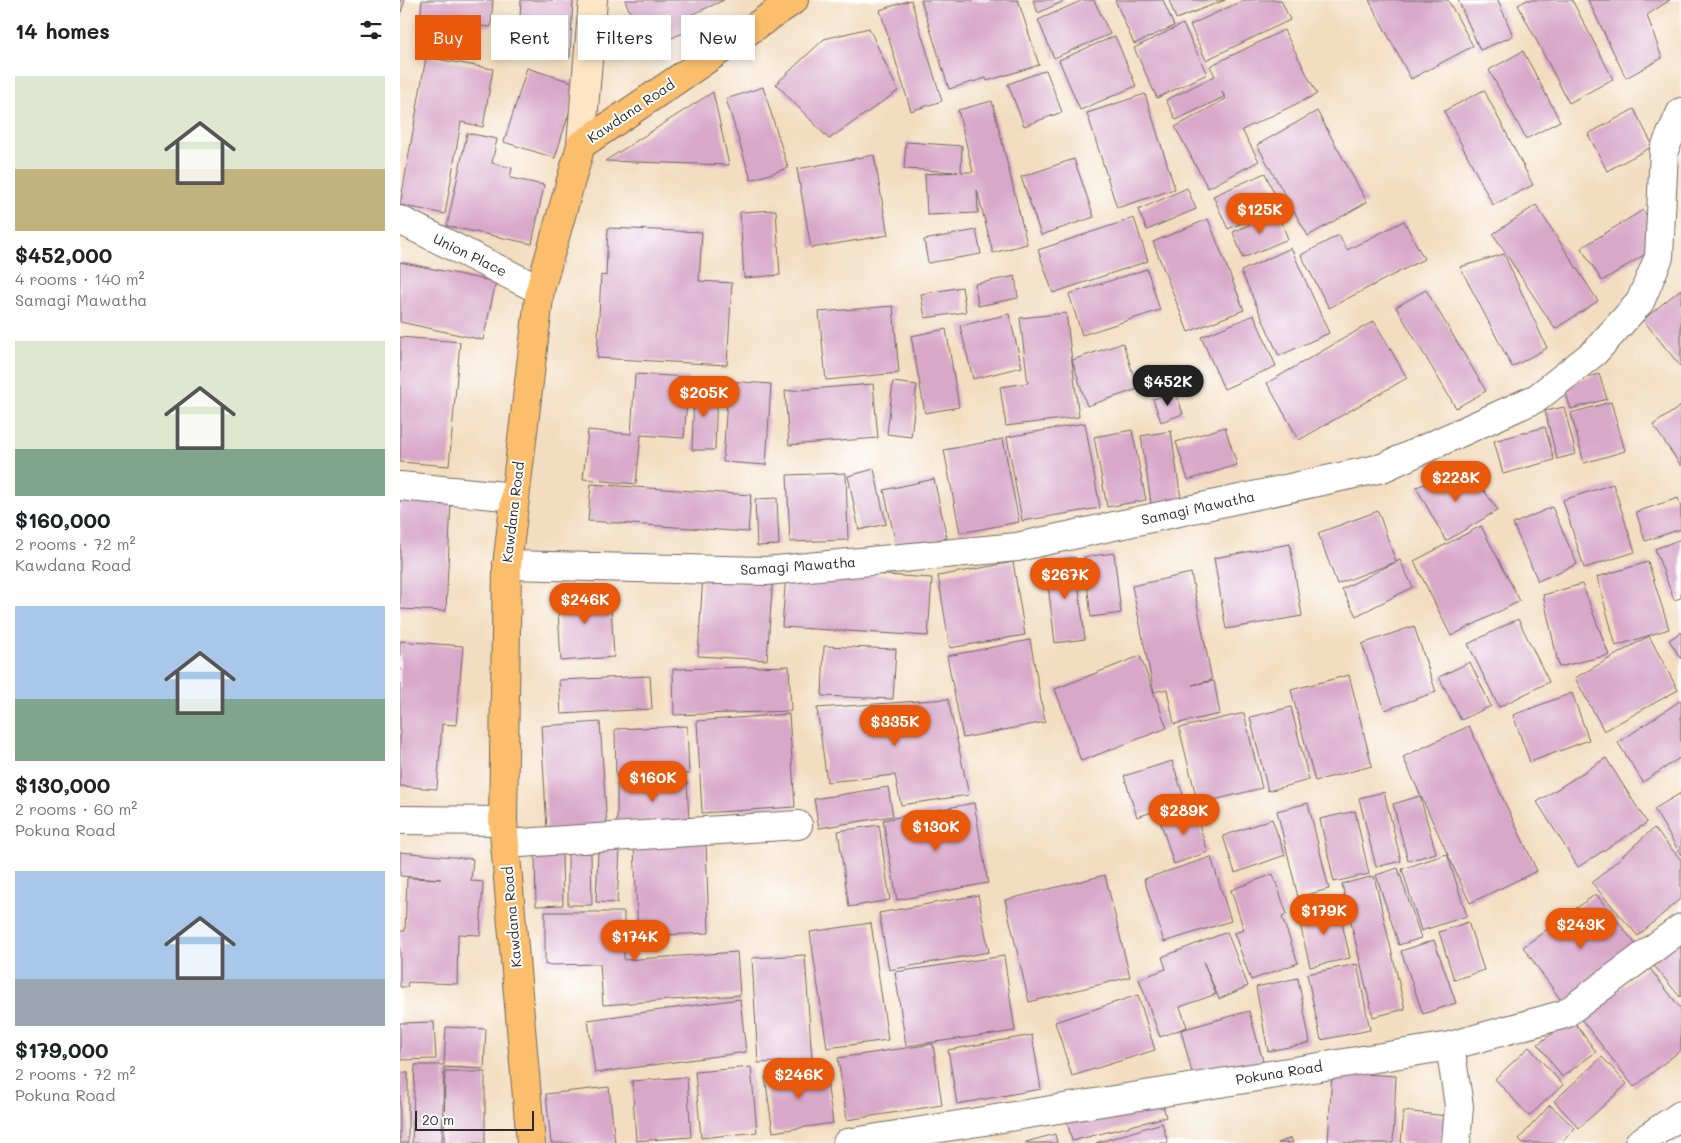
<!DOCTYPE html>
<html lang="en">
<head>
<meta charset="utf-8">
<style>
	:root { --surface:#fff; --page:#f6f6f6; --text:#202124; --muted:#757577; --accent:#ea580c }
	body { margin:0; font-family:Mali,sans-serif; background:var(--page); color:var(--text); height:100vh; display:flex; flex-direction:column; font-size:19px; white-space:nowrap }
	* { box-sizing:border-box; margin:0 }
	p { font-size:16px; color:var(--muted) }
	.icon { flex:none; width:28px; height:28px; fill:none; stroke:currentColor; stroke-width:2; stroke-linecap:round; stroke-linejoin:round }
	.map { position:relative; flex:1; overflow:hidden }
	.drawer { display:flex; flex-direction:column; background:var(--surface); width:400px }
	.drawer>* { flex:none }
	.top-card { position:absolute; left:15px; top:15px; width:475px; height:45px; display:flex; gap:10px }
	.scale { position:absolute; left:15px; bottom:12px; width:119px; box-sizing:border-box; padding-left:5px; border:2px solid #2b2b2b; border-top:0; font-size:14px; line-height:18px; white-space:nowrap; color:#2b2b2b; -webkit-text-stroke:4px #fff; paint-order:stroke }
	.price { position:absolute; translate:-50% -42px; padding:0 11px; border-radius:18px; background:var(--accent); color:#fff; font-size:16px; line-height:32px; filter:drop-shadow(0 1px 2px #0008) }
	.price::after { content:''; position:absolute; left:50%; top:30px; width:15px; height:11px; margin-left:-8px; background:inherit; clip-path:polygon(0 0,100% 0,50% 100%) }
	.price.on { background:#222; color:#fff }
	ul { padding:0; list-style:none }
	li { display:grid; align-content:center; gap:10px; height:265px; padding:0 15px }
	li span { display:grid; place-items:center; height:155px; border-radius:0px; color:#555 }
	li>.icon { margin-inline-start:auto }
	span .icon { width:90px; height:90px; fill:#fffc; stroke-width:1 }
	li b { font-size:21px }
	h2 { display:flex; justify-content:space-between; align-items:center; height:60px; padding:0 15px; font-size:21px }
	.tag { padding:0 18px; border-radius:0px; background:var(--surface); box-shadow:0 2px 8px #0003; font-size:18px; line-height:45px }
	.tag.on { background:var(--accent); color:#fff }
	main { display:flex; flex:1; min-height:0 }
	.map>svg:first-child { display:block }
</style>
</head>
<body>
<main>
<section class="drawer">
<h2>14 homes<svg class="icon" aria-label="filters" viewBox="0 0 24 24"><path d="M4 7h16M4 17h16"/><circle cx="9" cy="7" r="2"/><circle cx="15" cy="17" r="2"/></svg></h2>
<ul>
<li><span style="background:linear-gradient(#dfe7d0 60%,#c2b280 0)"><svg class="icon" aria-label="home" viewBox="0 0 24 24"><path d="M3 11l9-7 9 7M6 9v11h12V9"/></svg></span><div><b>$452,000</b><p>4 rooms · 140 m²</p><p>Samagi Mawatha</p></div></li>
<li><span style="background:linear-gradient(#dfe7d0 70%,#7fa58c 0)"><svg class="icon" aria-label="home" viewBox="0 0 24 24"><path d="M3 11l9-7 9 7M6 9v11h12V9"/></svg></span><div><b>$160,000</b><p>2 rooms · 72 m²</p><p>Kawdana Road</p></div></li>
<li><span style="background:linear-gradient(#a9c7e8 60%,#7fa58c 0)"><svg class="icon" aria-label="home" viewBox="0 0 24 24"><path d="M3 11l9-7 9 7M6 9v11h12V9"/></svg></span><div><b>$130,000</b><p>2 rooms · 60 m²</p><p>Pokuna Road</p></div></li>
<li><span style="background:linear-gradient(#a9c7e8 70%,#9aa5b1 0)"><svg class="icon" aria-label="home" viewBox="0 0 24 24"><path d="M3 11l9-7 9 7M6 9v11h12V9"/></svg></span><div><b>$179,000</b><p>2 rooms · 72 m²</p><p>Pokuna Road</p></div></li>
</ul>
</section>
<div class="map">
<svg width="1281" height="1143" viewBox="0 0 1281 1143">
	<rect width="100%" height="100%" fill="#fff"/>
	<filter id="ink" filterUnits="userSpaceOnUse"><feTurbulence type="fractalNoise" baseFrequency=".02" numOctaves="2"/><feDisplacementMap in="SourceGraphic" scale="10" xChannelSelector="R" yChannelSelector="G"/><feConvolveMatrix kernelMatrix="1 2 1 2 8 2 1 2 1" color-interpolation-filters="sRGB"/></filter>
	<filter id="wash" filterUnits="userSpaceOnUse"><feTurbulence type="fractalNoise" baseFrequency=".0096" numOctaves="4" result="noise"/><feDisplacementMap in="SourceGraphic" scale="20" xChannelSelector="R" yChannelSelector="G"/><feGaussianBlur stdDeviation="1.12" result="paint"/><feColorMatrix in="noise" values="0 0 0 0 0 0 0 0 0 0 0 0 0 0 0 0 0 1.4 0 .05"/><feComposite in="paint" operator="in"/></filter>
	<g filter="url(#wash)">
		<rect width="100%" height="100%" fill="#f3ddc0"/>
		<g id="blocks">
			<path fill="#d8a8c9" d="M0 0H5L0 15Z
				M22 0H93L91 27 66 25 63 46 18 43Z
				M121 0H173L170 57 118 54Z
				M225 0H324L284 18 288 31 245 49Z
				M511 0 542 101 511 111 480 10Z
				M521 0H618L639 65 587 81 586 78 549 89Z
				M633 0H666L638 13Z
				M683 0H694L710 34 654 58 638 20Z
				M715 0H763L774 26 734 44Z
				M769 0H825L776 19Z
				M844 0H881L890 20 806 60 790 25Z
				M969 0H1048L1073 46 1011 79Z
				M1058 0H1098L1113 36 1080 50Z
				M1127 0H1172L1213 79 1169 103 1118 5Z
				M1188 0H1270L1247 15 1262 58 1226 78Z
				M783 24 807 74 757 98 734 48Z
				M469 28 498 91 429 139 376 84 424 39Z
				M884 30 917 94 842 130 859 161 808 188 775 127 826 99 822 91 824 97 776 120 766 100 815 76 810 66Z
				M715 36 736 86 680 110 659 60Z
				M1123 51 1160 121 1126 139 1089 70Z
				M26 57 93 69 83 127 61 122 45 214 0 205Z
				M127 68 178 84 155 158 104 142Z
				M646 70 662 112 624 126 608 84Z
				M363 87 388 168 351 180 326 99Z
				M1084 90 1133 185 1093 205 1044 111Z
				M313 92 329 165 205 161Z
				M745 94 775 189 717 208 687 113Z
				M592 101 627 244 593 253 577 190 578 213 527 215 525 174 558 172 504 169 506 142 562 146 561 172H573L558 110Z
				M1234 109 1253 146 1207 171 1188 134Z
				M917 111 967 202 908 236 857 145Z
				M67 133 97 139 92 163 112 168 110 178 144 185 132 244 47 226Z
				M474 155 488 235 411 248 397 169Z
				M674 159 694 217 641 235 621 177Z
				M865 173 880 206 828 229 813 196Z
				M787 188 796 209 747 230 738 210Z
				M1136 205 1198 301 1155 329 1093 234Z
				M376 210 380 275 344 278 340 212Z
				M1243 210 1263 243 1202 281 1181 248Z
				M877 212 888 239 843 258 833 232Z
				M734 218 748 261 653 293 638 250Z
				M808 219 844 310 788 332 753 242Z
				M1004 221 1024 259 929 308 901 255 939 235 947 250Z
				M208 228 302 232 299 281 332 283 327 365 197 358 201 275 206 276Z
				M576 230 581 254 528 263 524 240Z
				M891 248 929 333 879 356 841 271Z
				M1104 254 1147 348 1112 367 1060 267Z
				M0 262 96 282 83 340 0 322Z
				M747 269 760 310 682 335 669 294Z
				M615 276 618 298 578 306 575 284Z
				M562 287 566 312 525 318 521 294Z
				M1281 289V367L1243 320Z
				M1026 290 1086 391 1056 408 996 307Z
				M493 306 499 373 426 380 419 312Z
				M666 313 679 417 606 426 600 387 628 383 620 318Z
				M609 314 622 367 573 379 560 326Z
				M854 315 876 366 824 389 801 337Z
				M974 321 1007 378 899 440 867 383Z
				M546 329 559 407 525 413 511 336Z
				M0 337 60 342 49 466 0 462Z
				M723 343 738 389 687 406 672 360Z
				M235 374 289 377 284 438 241 435 236 484 183 479 188 430 231 434Z
				M1199 374 1207 399 1171 409 1163 384Z
				M328 381 371 384 366 465 323 462Z
				M493 382 517 385 511 437 487 434Z
				M473 384 478 438 389 445 385 391Z
				M294 386 317 387 315 450H292Z
				M776 392 783 414 761 422 753 399Z
				M1211 402 1225 451 1184 463 1171 413Z
				M1281 406V466L1253 425Z
				M1164 407 1176 454 1157 459 1145 411Z
				M685 423 700 508 622 521 607 437Z
				M825 427 837 465 788 480 776 442Z
				M1145 427 1154 460 1103 474 1094 441Z
				M732 430 746 500 707 507 694 437Z
				M771 431 782 506 752 510 741 436Z
				M603 439 619 522 560 533 544 450Z
				M474 469 486 524 459 530 448 476Z
				M1068 469 1098 510 1046 541 1016 487Z
				M446 473 448 540 390 542 387 475Z
				M534 479 547 538 497 549 484 490Z
				M191 484 351 495 348 532 188 521Z
				M1213 484 1235 552 1184 568 1163 500Z
				M377 498 379 545 357 546 355 499Z
				M1278 498 1281 508V529L1245 541 1236 512Z
				M0 499 51 501 46 611 0 609Z
				M1152 507 1177 564 1138 581 1113 524Z
				M978 511 996 562 937 584 918 533Z
				M1081 526 1120 601 1051 636 1014 561Z
				M1281 539V598L1274 600 1255 549Z
				M890 544 902 616 826 629 814 558Z
				M714 553 721 613 691 617 684 557Z
				M675 557 685 639 655 643 645 561Z
				M387 560 440 572 532 578 528 636 382 627Z
				M1000 560 1013 587 956 616 942 589Z
				M613 562 625 635 550 648 538 576Z
				M1248 562 1269 629 1216 646 1197 577Z
				M303 573 373 577 367 660 298 656Z
				M791 573 812 680 792 685 814 681 820 714 774 724 767 689 754 692 732 586Z
				M1182 584 1209 655 1159 667 1143 595Z
				M210 590 214 657 161 661 157 593Z
				M1118 619 1149 682 1099 707 1068 644Z
				M1014 626 1036 692 985 710 962 644Z
				M1281 632V659L1269 640Z
				M1249 636 1278 690 1204 731 1175 678Z
				M630 640 645 722 563 738 547 656Z
				M0 641 63 646 56 725 42 724 37 789 0 786Z
				M424 646 496 649 493 699 422 696Z
				M740 656 767 728 681 761 655 689Z
				M1070 662 1091 706 1061 720 1039 677Z
				M389 666 391 711 274 715 273 669Z
				M949 675 972 766 915 781 891 690Z
				M250 676 252 709 161 714 159 680Z
				M1172 693 1189 740 1130 762 1113 715Z
				M548 699 569 795 501 805 495 775 427 782 417 708Z
				M1281 700V757L1243 782 1218 743Z
				M891 707 909 780 868 791 850 717Z
				M844 713 862 788 798 804 779 728Z
				M389 714 395 807 302 813 297 721Z
				M200 722 207 826 147 830 141 726Z
				M287 726 289 774 216 776 215 729Z
				M1069 726 1137 871 1070 903 1003 757Z
				M1206 758 1247 823 1178 867 1137 802Z
				M772 761 785 801 737 817 724 776Z
				M287 782 289 822 217 823V784Z
				M488 787 493 816 419 828 414 799Z
				M984 792 1001 861 976 867 959 798Z
				M1281 793V855L1254 809Z
				M1020 796 1036 853 1008 861 993 804Z
				M574 803 588 883 497 900 483 820Z
				M908 803 929 889 898 897 877 811Z
				M794 809 808 852 774 864 760 821Z
				M955 811 969 874 934 882 920 819Z
				M872 819 885 855 835 873 823 836Z
				M479 825 490 900 449 907 438 831Z
				M1254 828 1281 860V898L1238 936 1192 883Z
				M306 842 309 933 238 936 234 846Z
				M198 850H220L217 903 196 902Z
				M0 852 73 859 71 881 83 882 80 935 58 934 57 984 8 982 7 987H0V931H5L7 878 41 879 0 876Z
				M162 853 163 905 136 906 135 854Z
				M168 853H191L192 905H168Z
				M1047 854 1067 916 1021 931 1002 869Z
				M811 857 831 921 764 942 744 879Z
				M998 868 1021 938 999 945 976 875Z
				M873 874 887 914 882 917 898 963 851 980 834 933 844 930 831 890Z
				M705 875 730 977 629 1002 605 900Z
				M974 876 1005 1009 973 1017 942 884Z
				M1196 894 1241 951 1165 1006 1123 947Z
				M578 895 589 952 489 970 479 913Z
				M938 905 950 958 910 967 898 915Z
				M145 912H224V960L337 952 340 995 203 1005 200 964 145 965Z
				M1068 922 1084 970 1054 980 1039 932Z
				M471 923 488 1040 427 1048 410 932Z
				M827 932 848 986 819 999 803 961 816 994 780 1007 787 1027 760 1037 739 979 766 969 762 957Z
				M1281 938V996L1280 997 1251 962Z
				M1034 940 1056 1003 1023 1014 1001 951Z
				M405 955 412 1060 358 1063 352 958Z
				M604 956 615 1031 506 1046 495 972Z
				M957 964 970 1030 921 1040 907 974Z
				M1248 966 1281 1009V1050L1234 1087 1181 1019Z
				M898 978 910 1043 868 1051 856 987Z
				M738 995 755 1050 672 1076 655 1022Z
				M340 999 346 1052 195 1073 188 1020Z
				M849 1011 863 1061 794 1081 781 1030Z
				M1172 1019 1196 1052 1162 1077 1138 1044Z
				M34 1022 36 1059 0 1060V1023Z
				M46 1027 86 1029 84 1069 44 1067 42 1143H12L15 1065H44Z
				M632 1035 641 1089 557 1104 548 1050Z
				M533 1044 542 1105 447 1120 438 1058Z
				M1129 1047 1163 1085 1129 1116 1095 1079Z
				M1202 1057 1227 1084 1179 1128 1154 1101Z
				M351 1067 357 1132 301 1138 295 1072Z
				M425 1068 433 1123 373 1132 365 1077Z
				M45 1072H85V1143H44Z
				M932 1072 996 1076 993 1143H928Z
				M0 1073H8V1143H0Z
				M287 1077 291 1137 236 1141 232 1081Z
				M209 1087 215 1143H151L146 1094Z
				M761 1096 766 1117 672 1141 667 1121Z
				M1150 1105 1175 1128 1161 1143H1123L1119 1139Z
				M1004 1111 1055 1117 1053 1143H1001Z
				M762 1123 768 1143H696Z
				M655 1134 657 1143H626V1142Z
				M891 1138 893 1143H878Z"/>
		</g>
	</g>
	<g filter="url(#ink)">
		<use href="#blocks" fill-opacity="0" stroke="#71695f" stroke-width="1"/>
		<g fill="none" stroke-linecap="round" stroke-linejoin="round">
			<defs>
				<path id="street" d="M0 220 140 290
					M0 486 115 497
					M107 565 366 571 617 547 982 468 1137 398 1195 352 1240 302 1259 257 1264 150 1281 112
					M0 820 103 821
					M105 844 398 825
					M1050 1046 1059 1106 1056 1143
					M447 1143 1050 1046 1165 1014 1281 928
					M1239 1143 1281 1115"/>
				<path id="secondary" d="M181 145 193 0"/>
				<path id="primary" d="M131 1143 103 821 107 565 140 290 181 145 394 0"/>
			</defs>
			<use href="#street" stroke="#71695f" stroke-width="30"/>
			<use href="#secondary" stroke="#71695f" stroke-width="30"/>
			<use href="#primary" stroke="#71695f" stroke-width="30"/>
			<use href="#street" stroke="#fff" stroke-width="28"/>
			<use href="#secondary" stroke="#fde5c5" stroke-width="28"/>
			<use href="#primary" stroke="#fabe6d" stroke-width="28"/>
		</g>
	</g>
	<g text-anchor="middle" stroke-width="4" stroke-linejoin="round" paint-order="stroke">
		<g font-size="14" fill="#2b2b2b" stroke="#fff">
			<text transform="translate(231 111) rotate(-34)" y="5">Kawdana Road</text>
			<text transform="translate(70 255) rotate(26)" y="5">Union Place</text>
			<text transform="translate(798 508) rotate(-12)" y="5">Samagi Mawatha</text>
			<text transform="translate(113 512) rotate(-83)" y="5">Kawdana Road</text>
			<text transform="translate(398 566) rotate(-4)" y="5">Samagi Mawatha</text>
			<text transform="translate(112 917) rotate(-95)" y="5">Kawdana Road</text>
			<text transform="translate(879 1073) rotate(-9)" y="5">Pokuna Road</text>
		</g>
	</g>
</svg>
<div class="scale">20 m</div>
<b class="price" style="left:860px;top:235px">$125K</b>
<b class="price on" style="left:768px;top:407px">$452K</b>
<b class="price" style="left:304px;top:418px">$205K</b>
<b class="price" style="left:1056px;top:503px">$228K</b>
<b class="price" style="left:665px;top:600px">$267K</b>
<b class="price" style="left:185px;top:625px">$246K</b>
<b class="price" style="left:495px;top:747px">$335K</b>
<b class="price" style="left:253px;top:803px">$160K</b>
<b class="price" style="left:784px;top:836px">$289K</b>
<b class="price" style="left:536px;top:852px">$130K</b>
<b class="price" style="left:924px;top:936px">$179K</b>
<b class="price" style="left:1181px;top:950px">$243K</b>
<b class="price" style="left:235px;top:962px">$174K</b>
<b class="price" style="left:399px;top:1100px">$246K</b>
<div class="top-card">
<a class="tag on">Buy</a>
<a class="tag">Rent</a>
<a class="tag">Filters</a>
<a class="tag">New</a>
</div>
</div>
</main>
</body>
</html>
